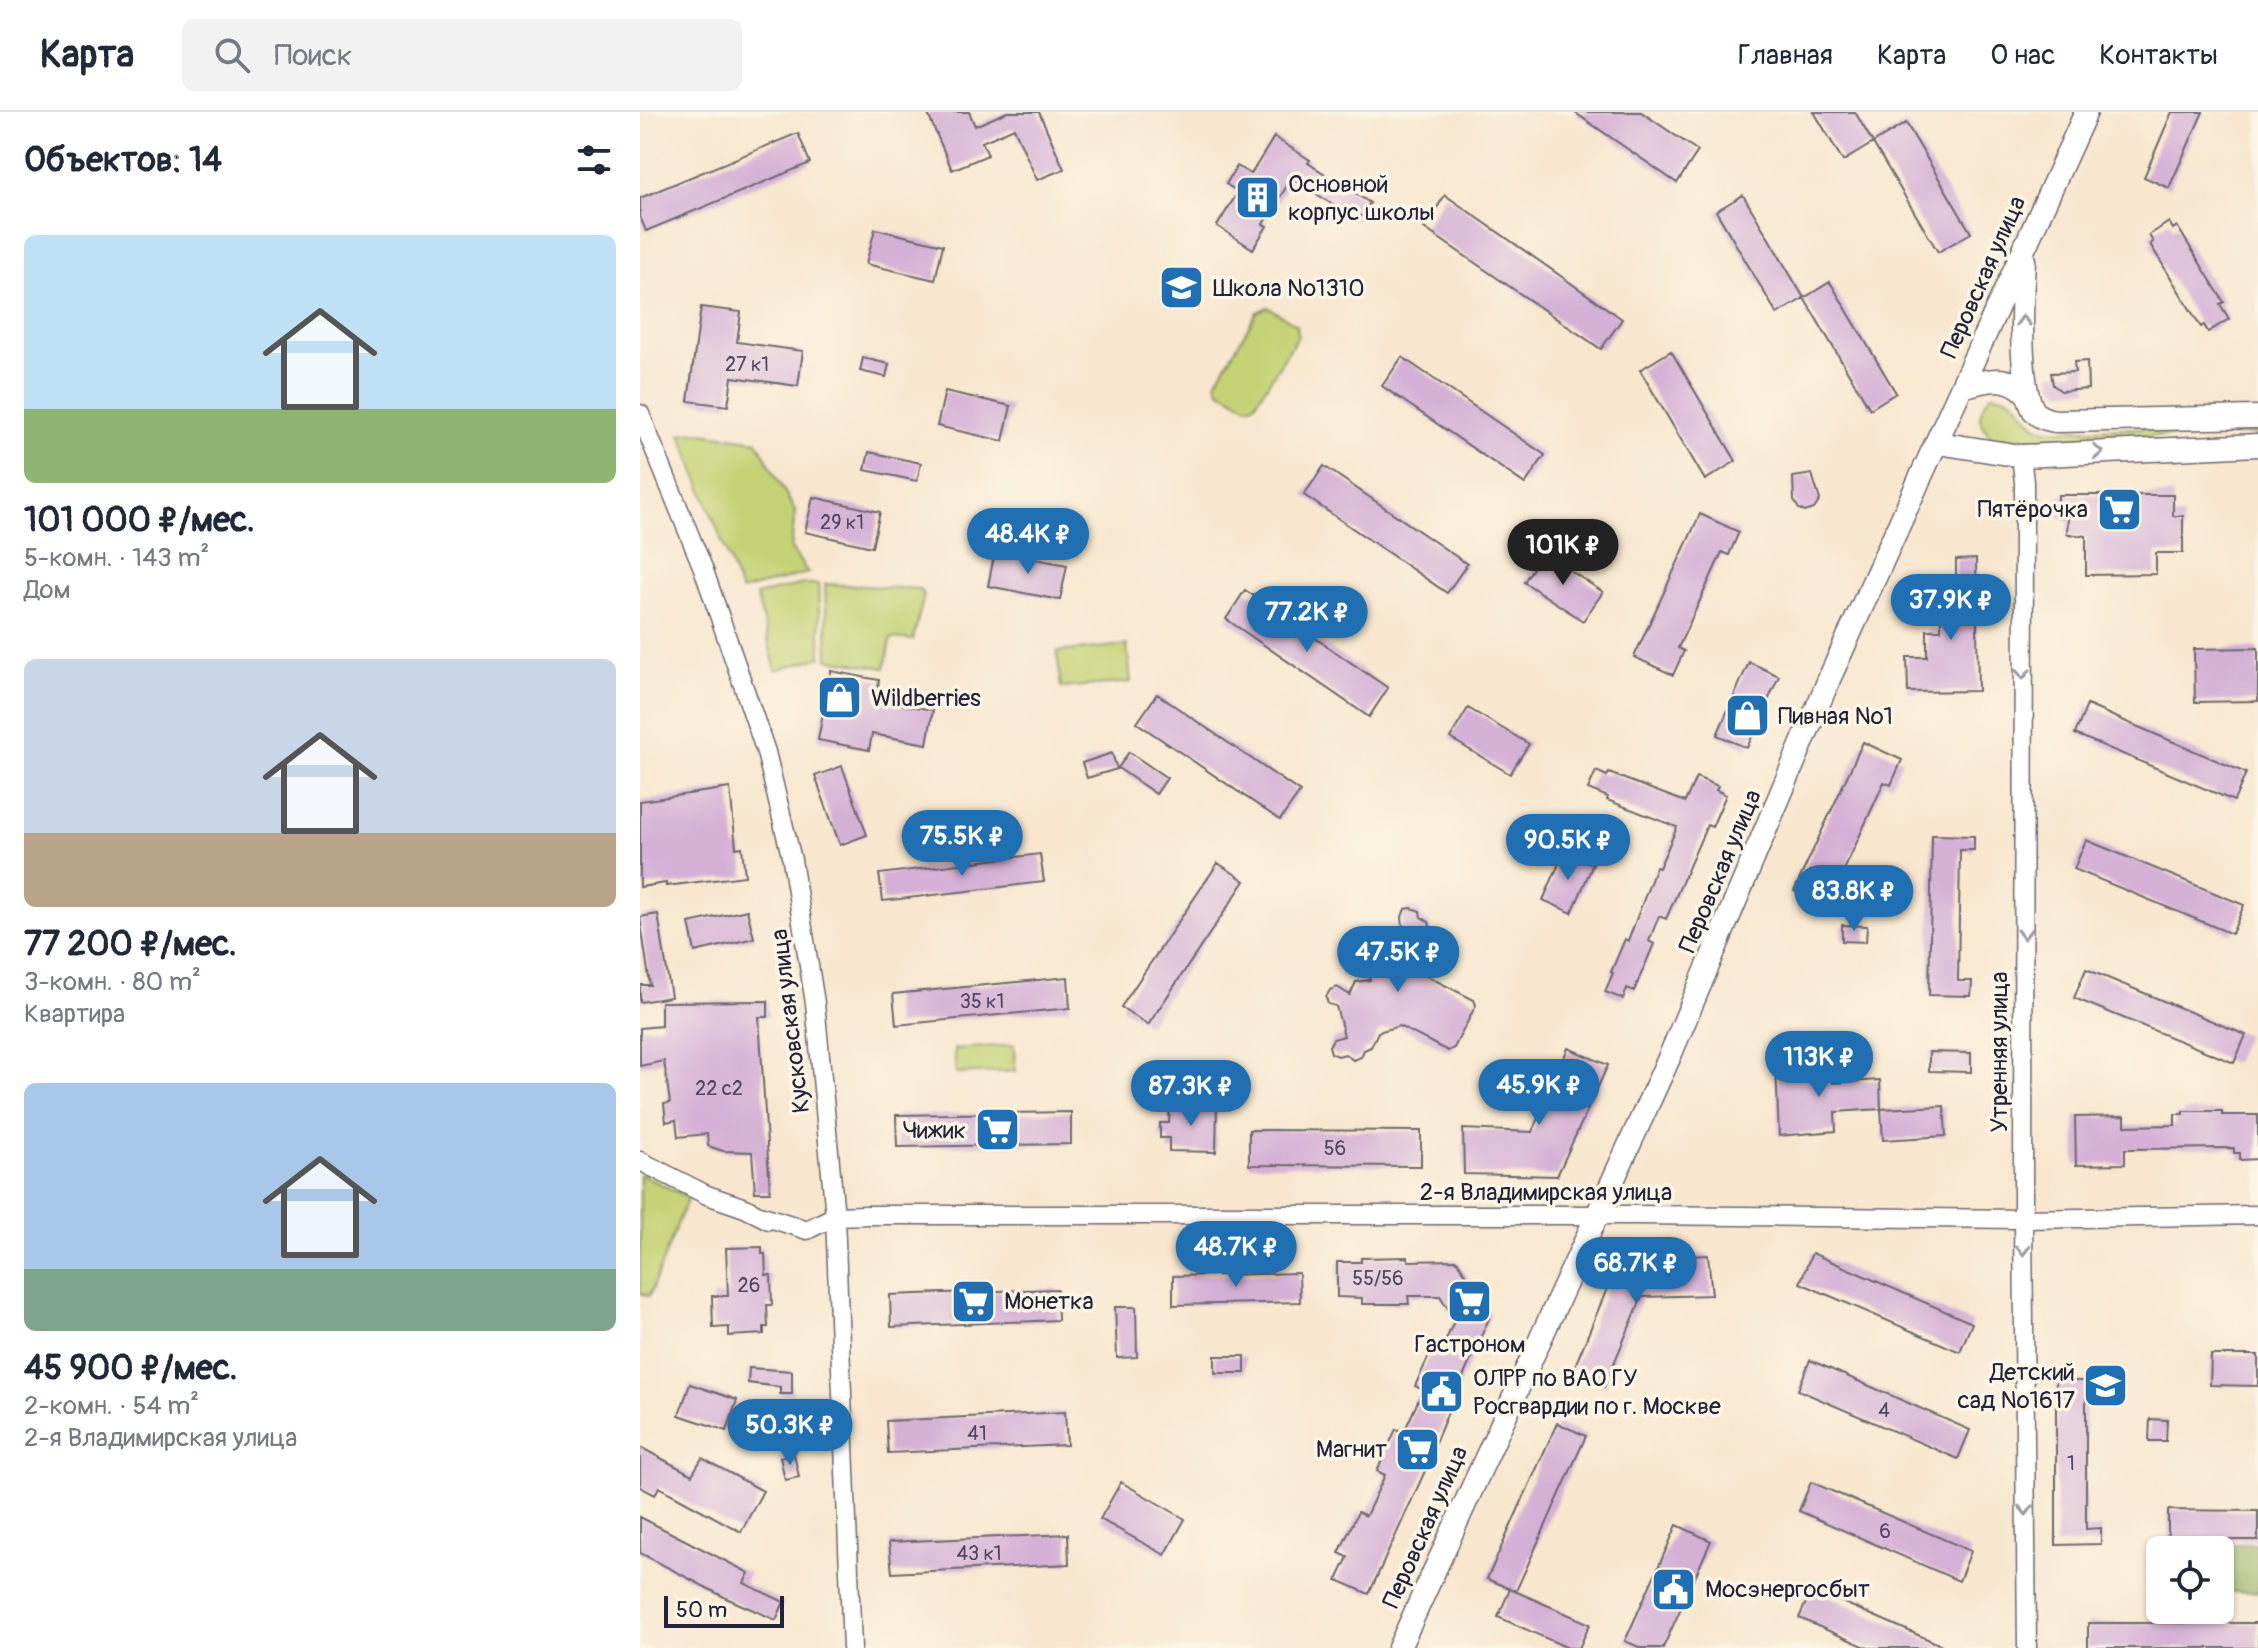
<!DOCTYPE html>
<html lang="ru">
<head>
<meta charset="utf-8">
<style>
	:root { --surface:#fff; --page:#f2f2f3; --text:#1f2937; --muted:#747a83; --line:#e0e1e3; --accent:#1f6fb2 }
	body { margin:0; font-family:Pangolin,sans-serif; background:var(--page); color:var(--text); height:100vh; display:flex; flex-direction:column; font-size:30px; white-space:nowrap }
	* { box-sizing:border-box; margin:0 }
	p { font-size:26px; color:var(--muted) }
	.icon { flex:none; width:44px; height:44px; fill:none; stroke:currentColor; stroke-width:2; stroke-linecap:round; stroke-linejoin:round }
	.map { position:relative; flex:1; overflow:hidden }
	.details { display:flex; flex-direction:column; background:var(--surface); width:640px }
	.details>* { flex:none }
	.controls { position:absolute; left:1506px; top:1424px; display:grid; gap:16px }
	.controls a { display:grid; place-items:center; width:88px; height:88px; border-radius:12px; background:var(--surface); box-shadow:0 2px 6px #0004; font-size:40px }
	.scale { position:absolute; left:24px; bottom:20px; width:120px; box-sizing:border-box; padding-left:8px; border:4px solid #22223b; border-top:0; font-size:22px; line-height:28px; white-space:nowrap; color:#22223b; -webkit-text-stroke:6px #fcf5e5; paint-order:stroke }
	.price { position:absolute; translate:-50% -68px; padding:0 18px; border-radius:28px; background:var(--accent); color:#fff; font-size:26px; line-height:52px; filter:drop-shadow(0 2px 4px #0008) }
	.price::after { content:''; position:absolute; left:50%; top:48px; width:24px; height:18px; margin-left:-12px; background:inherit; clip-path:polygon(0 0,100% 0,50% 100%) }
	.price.active { background:#222; color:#fff }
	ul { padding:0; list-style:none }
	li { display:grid; align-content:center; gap:16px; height:424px; padding:0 24px }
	li span { display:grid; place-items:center; height:248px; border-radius:12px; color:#555 }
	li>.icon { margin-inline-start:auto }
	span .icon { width:144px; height:144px; fill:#fffc; stroke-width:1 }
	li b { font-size:34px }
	h2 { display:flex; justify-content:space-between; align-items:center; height:96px; padding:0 24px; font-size:34px }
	header { display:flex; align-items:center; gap:48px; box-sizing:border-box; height:112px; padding:0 40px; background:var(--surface); border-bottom:2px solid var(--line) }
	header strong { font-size:38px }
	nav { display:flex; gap:44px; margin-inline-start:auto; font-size:28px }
	.search { width:560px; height:72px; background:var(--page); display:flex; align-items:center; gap:20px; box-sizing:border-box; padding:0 28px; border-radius:12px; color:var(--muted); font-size:30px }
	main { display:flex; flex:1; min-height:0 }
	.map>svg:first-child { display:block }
</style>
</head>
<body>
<header>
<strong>Карта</strong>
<div class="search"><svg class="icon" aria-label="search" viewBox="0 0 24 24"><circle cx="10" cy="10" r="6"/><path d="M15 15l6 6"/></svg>Поиск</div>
<nav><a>Главная</a><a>Карта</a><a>О нас</a><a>Контакты</a></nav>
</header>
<main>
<section class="details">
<h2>Объектов: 14<svg class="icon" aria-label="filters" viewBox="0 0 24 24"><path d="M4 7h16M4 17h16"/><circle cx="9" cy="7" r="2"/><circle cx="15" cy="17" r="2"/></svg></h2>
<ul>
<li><span style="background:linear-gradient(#bfe0f5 70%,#8fb573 0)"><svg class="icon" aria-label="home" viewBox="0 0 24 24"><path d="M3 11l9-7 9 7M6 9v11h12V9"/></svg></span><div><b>101 000 ₽/мес.</b><p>5-комн. · 143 m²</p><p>Дом</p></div></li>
<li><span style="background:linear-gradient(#c9d6e8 70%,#b9a48a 0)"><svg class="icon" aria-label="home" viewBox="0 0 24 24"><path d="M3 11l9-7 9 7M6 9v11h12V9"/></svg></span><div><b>77 200 ₽/мес.</b><p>3-комн. · 80 m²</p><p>Квартира</p></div></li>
<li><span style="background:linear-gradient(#a9c7e8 75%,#7fa58c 0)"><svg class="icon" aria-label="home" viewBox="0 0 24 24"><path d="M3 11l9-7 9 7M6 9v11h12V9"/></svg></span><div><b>45 900 ₽/мес.</b><p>2-комн. · 54 m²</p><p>2-я Владимирская улица</p></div></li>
</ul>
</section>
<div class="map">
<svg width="1618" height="1536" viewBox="0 0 1618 1536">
	<rect width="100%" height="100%" fill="#fcf5e5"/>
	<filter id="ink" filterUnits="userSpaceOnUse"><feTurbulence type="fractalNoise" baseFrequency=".0125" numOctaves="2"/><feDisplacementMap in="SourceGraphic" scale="16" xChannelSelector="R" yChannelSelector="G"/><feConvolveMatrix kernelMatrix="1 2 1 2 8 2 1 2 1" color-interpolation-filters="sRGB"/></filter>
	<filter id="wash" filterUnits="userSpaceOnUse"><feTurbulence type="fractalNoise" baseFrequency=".006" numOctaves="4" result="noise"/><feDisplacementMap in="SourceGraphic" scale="32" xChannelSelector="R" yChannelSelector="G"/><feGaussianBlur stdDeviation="1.8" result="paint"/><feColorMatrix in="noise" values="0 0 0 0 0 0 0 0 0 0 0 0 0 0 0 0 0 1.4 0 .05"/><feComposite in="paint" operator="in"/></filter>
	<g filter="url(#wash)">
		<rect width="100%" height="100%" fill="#f8e6ce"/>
		<path fill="#c4d274" stroke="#737a58" stroke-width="2" d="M628 195 657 213 658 224 615 292 608 294 579 278 576 270 617 200Z
			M1351 282C1388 284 1377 306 1405 318L1618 314V322L1354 327C1336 311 1336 301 1351 282Z
			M55 320 117 329 155 399 151 437 168 461 101 479 41 322Z
			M164 472H178L181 545 136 558 116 483Z
			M185 472 279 477 284 483 273 528 251 526 245 556 188 547Z
			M487 533 491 570 421 576 417 540Z
			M374 933 375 959 316 962 314 937Z
			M0 1062 48 1085 9 1184 0 1181Z"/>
		<path fill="#9bb466" stroke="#5e6b50" stroke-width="2" d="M1566 1432H1618V1480H1580V1438H1566Z"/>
		<g id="blocks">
			<path fill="#d4b0d6" d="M287 0H329L335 14 367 0H399L424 57 397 68 374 16 342 30 348 43 312 58Z
				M934 0H1001L1058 39 1037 71Z
				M1174 0H1215L1233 31 1203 49Z
				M1532 0H1563L1529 76 1504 65Z
				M1266 11 1331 121 1298 140 1233 31Z
				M158 21 170 51 6 119 0 105V86Z
				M634 25 670 48 668 51 730 91 718 109 652 66 623 112 627 114 613 137 577 114 598 80 586 72 597 54 611 62Z
				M805 83 982 207 961 237 784 116Z
				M1103 83 1164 186 1137 202 1076 99Z
				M1529 110 1533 117 1537 114 1584 190 1580 192 1589 207 1568 220 1564 213 1561 215 1510 132 1513 130 1509 123Z
				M235 117 303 133 295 168 226 152Z
				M1190 170 1256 281 1230 297 1164 186Z
				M61 195 101 200 97 230 163 239 158 274 92 265 88 294 48 289Z
				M1031 239 1096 349 1065 368 1000 258Z
				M762 245 905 343 885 372 742 274Z
				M223 246 249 252 246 265 220 259Z
				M1447 249 1448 277 1421 279 1413 273 1411 261 1435 260 1434 250Z
				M305 279 371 294 363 329 297 314Z
				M229 340 281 351 277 369 225 358Z
				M684 354 827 452 807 481 664 383Z
				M1172 362 1180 388 1174 397 1165 400 1159 397 1154 389 1153 365Z
				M1418 383H1533V404H1543V441H1516V462L1446 463V424L1427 422 1428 406H1418Z
				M173 385 240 400 232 435 165 420Z
				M1060 402 1099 420 1089 443 1082 440 1061 486 1038 536 1044 539 1033 563 994 545Z
				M355 439 427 453 420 488 348 474Z
				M903 441 963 480 943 509 884 470Z
				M1336 447 1338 579 1268 580 1267 545H1287V518H1301V489H1316V448Z
				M605 478 748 576 729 605 586 507Z
				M1618 536V589L1555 590 1554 537Z
				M1109 550 1139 564 1107 636 1077 623Z
				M191 559 239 568 236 588 293 598 287 632 232 622 229 638 178 628Z
				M517 582 660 680 640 708 497 611Z
				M1447 593 1606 661 1594 689 1435 622Z
				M828 596 889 632 870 662 810 626Z
				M1223 630 1262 648 1251 673 1244 670 1200 767 1206 770 1194 797 1154 779Z
				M489 640 527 666 516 682 478 656Z
				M472 641 477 657 447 666 442 651Z
				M202 654 227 723 200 733 175 664Z
				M956 659 967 664 969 661 1045 690 1056 665 1078 674 1076 678 1086 683 1072 715 1067 713 1026 807 1019 804 1009 829 1014 832 994 879 987 876 983 887 965 880 973 861 971 860 985 827 988 829 1016 755 1019 756 1037 715 967 688 968 685 948 677Z
				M90 676 96 736 102 735 105 764 26 774V771L0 775V689Z
				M1292 723 1334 724V738H1320L1318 869H1332L1331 884 1289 883Z
				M1446 728 1604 793 1592 822 1434 757Z
				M924 740 953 752 932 801 903 788Z
				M400 742 404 770 243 789 239 762Z
				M578 751 605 769 508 913 481 895Z
				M772 796 780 799 781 805 789 810 791 818 787 824 789 832 778 845 783 862 834 888 836 893 814 936 808 939 759 914 738 920 731 935 724 938 721 945 713 948 705 942 698 944 691 941 689 934 693 927 704 924 696 894 688 892 686 885 690 878 697 875 710 883 716 870 730 868 726 853 732 840 719 836 717 830 722 821 728 819 737 823 763 815 762 805 765 797Z
				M107 798 114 826 55 840 49 811Z
				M18 802 31 885 0 890V873H10L0 805Z
				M1202 813 1227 814 1226 830 1202 829Z
				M1446 857 1606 923 1594 951 1434 886Z
				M428 865 430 896 256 913 253 882Z
				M128 889V905H119L130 1080H115L112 1040 83 1039 68 1034 67 1022 38 1025 36 1008 26 1010 24 992 30 991 24 949 0 954V916L21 914V890Z
				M928 936 968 953 917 1064 824 1062 823 1017 892 1020Z
				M1289 940 1331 941V960L1289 959Z
				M1192 952 1193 971 1240 968 1241 997 1195 1000 1196 1019 1139 1024 1136 956Z
				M530 991 577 992 576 1040 529 1039V1026H520V1011H529Z
				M1304 994 1306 1024 1243 1028 1241 997Z
				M1543 999H1582V1003H1618V1047L1600 1048V1041H1594V1036L1485 1037V1052L1436 1053 1435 1005 1485 1004V1014L1535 1013V1002H1543Z
				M431 1000V1032L257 1035 256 1003Z
				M609 1018 781 1019V1054L609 1053Z
				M122 1135V1142H125L126 1163H131L132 1193H127L128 1215H124V1222L89 1224V1215L73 1216 72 1184H88L86 1136Z
				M1172 1141 1332 1211 1320 1240 1160 1171Z
				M1068 1143 1072 1183 1002 1185 964 1275 932 1261 979 1148Z
				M768 1145V1149L817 1148 851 1202 816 1281 793 1336 795 1337 729 1482 697 1468 708 1445 699 1441 718 1400 726 1404 745 1363 737 1359 756 1317 764 1320 783 1278 775 1274 794 1233 802 1237 815 1207 800 1184H768L769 1192H722V1186L697 1185V1150H721V1146Z
				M659 1161 660 1190 533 1193V1164Z
				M417 1177 418 1208 251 1215 250 1183Z
				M475 1195H496L497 1245 477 1246Z
				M1571 1243H1618V1274L1570 1273Z
				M575 1244H605V1261H575Z
				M1170 1248 1330 1318 1318 1347 1158 1278Z
				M109 1256 152 1259V1282H140V1275L108 1271Z
				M1416 1269H1461V1286H1446V1417L1461 1416V1432L1416 1433Z
				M50 1272 97 1288 87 1319 39 1303Z
				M425 1300 427 1333 248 1341 246 1309Z
				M1510 1307 1527 1308 1526 1329H1509Z
				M917 1311 946 1324 876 1479 847 1467Z
				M0 1335 52 1363 62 1346 123 1379 101 1420 19 1375 15 1383 0 1375Z
				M154 1342 159 1365 145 1368 140 1345Z
				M481 1370 545 1407 525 1443 460 1407Z
				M1171 1370 1331 1439 1319 1469 1159 1399Z
				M1528 1398 1618 1399V1428H1528Z
				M0 1405 109 1461 104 1471 144 1490 136 1508 86 1486 0 1441Z
				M1037 1413 1071 1429 1023 1536H1001L985 1529Z
				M428 1422 429 1452 252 1461 249 1430Z
				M870 1477 950 1512 939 1536H928L858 1505Z
				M1172 1477 1308 1536H1228L1159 1506Z
				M1448 1511H1618V1536H1448Z"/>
		</g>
	</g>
	<g filter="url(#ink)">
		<use href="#blocks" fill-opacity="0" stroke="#6d676e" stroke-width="2"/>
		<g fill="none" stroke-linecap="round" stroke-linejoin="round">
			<defs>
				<path id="minor" d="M0 302 63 456 126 640 152 748 175 891 195 1104 212 1536
					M1381 344 1384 370 1383 1107 1387 1536
					M0 1049 67 1083 105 1096 129 1108
					M120 1103 167 1118 195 1104 227 1103H995L1383 1107 1618 1103"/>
				<path id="major" d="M1384 148C1382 179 1378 274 1394 299 1398 305 1409 308 1416 309L1618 305
					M1322 275C1346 268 1368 261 1387 282
					M1298 331 1381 344 1618 333
					M759 1536 1029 946 1190 565 1446 0"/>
			</defs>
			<use href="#minor" stroke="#6d676e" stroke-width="21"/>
			<use href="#major" stroke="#6d676e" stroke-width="25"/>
			<use href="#minor" stroke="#fff" stroke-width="18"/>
			<use href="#major" stroke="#fff" stroke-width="22"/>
		</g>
		<defs><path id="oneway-chevron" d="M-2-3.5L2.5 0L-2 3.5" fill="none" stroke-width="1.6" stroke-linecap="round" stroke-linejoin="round" transform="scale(2)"/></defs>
		<g stroke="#9c9ca7">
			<use href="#oneway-chevron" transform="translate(1383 209) rotate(-91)"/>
			<use href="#oneway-chevron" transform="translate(1458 340) rotate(-3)"/>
			<use href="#oneway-chevron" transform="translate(1383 562) rotate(90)"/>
			<use href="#oneway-chevron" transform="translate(1384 822) rotate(90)"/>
			<use href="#oneway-chevron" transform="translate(1383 1138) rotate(89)"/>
			<use href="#oneway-chevron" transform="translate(1386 1398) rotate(89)"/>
		</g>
	</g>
	<defs>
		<symbol id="building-square" viewBox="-11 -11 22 22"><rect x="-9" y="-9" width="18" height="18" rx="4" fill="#1f6fb2" stroke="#fcf5e5"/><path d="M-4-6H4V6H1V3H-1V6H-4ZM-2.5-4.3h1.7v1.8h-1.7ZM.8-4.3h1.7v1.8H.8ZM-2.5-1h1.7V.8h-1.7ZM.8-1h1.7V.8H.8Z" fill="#fff"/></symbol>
		<symbol id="school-square" viewBox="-11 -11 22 22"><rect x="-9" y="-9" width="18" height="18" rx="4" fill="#1f6fb2" stroke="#fcf5e5"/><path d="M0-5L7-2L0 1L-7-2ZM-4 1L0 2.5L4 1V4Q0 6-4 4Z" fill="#fff"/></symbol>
		<symbol id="supermarket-square" viewBox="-11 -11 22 22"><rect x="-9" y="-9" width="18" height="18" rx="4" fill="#1f6fb2" stroke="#fcf5e5"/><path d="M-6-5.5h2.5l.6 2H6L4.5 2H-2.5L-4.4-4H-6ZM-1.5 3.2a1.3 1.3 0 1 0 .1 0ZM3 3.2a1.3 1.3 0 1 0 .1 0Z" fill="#fff"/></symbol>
		<symbol id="shop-square" viewBox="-11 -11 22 22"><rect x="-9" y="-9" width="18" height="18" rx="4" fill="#1f6fb2" stroke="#fcf5e5"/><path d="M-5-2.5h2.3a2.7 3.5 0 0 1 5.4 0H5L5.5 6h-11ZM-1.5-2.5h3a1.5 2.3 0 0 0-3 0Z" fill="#fff"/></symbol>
		<symbol id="civic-square" viewBox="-11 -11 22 22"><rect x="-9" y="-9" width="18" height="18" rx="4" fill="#1f6fb2" stroke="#fcf5e5"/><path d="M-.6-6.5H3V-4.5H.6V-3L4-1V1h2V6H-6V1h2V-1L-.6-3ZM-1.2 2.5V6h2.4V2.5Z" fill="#fff"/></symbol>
	</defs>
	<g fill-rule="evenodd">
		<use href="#building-square" x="592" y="60" width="51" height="51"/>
		<use href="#school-square" x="516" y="150" width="51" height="51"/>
		<use href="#supermarket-square" x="1454" y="372" width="51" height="51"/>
		<use href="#shop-square" x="174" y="560" width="51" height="51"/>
		<use href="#shop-square" x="1082" y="578" width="51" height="51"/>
		<use href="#supermarket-square" x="332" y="992" width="51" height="51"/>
		<use href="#supermarket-square" x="308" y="1164" width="51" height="51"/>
		<use href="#supermarket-square" x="804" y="1164" width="51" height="51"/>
		<use href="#school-square" x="1440" y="1248" width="51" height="51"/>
		<use href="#civic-square" x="776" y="1254" width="51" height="51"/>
		<use href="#supermarket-square" x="752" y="1312" width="51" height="51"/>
		<use href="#civic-square" x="1008" y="1452" width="51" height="51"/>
	</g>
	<g text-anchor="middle" stroke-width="7" stroke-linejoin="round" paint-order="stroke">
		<g font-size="20" fill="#4e4662">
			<text x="107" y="259">27 к1</text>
			<text x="202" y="417">29 к1</text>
			<text x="342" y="896">35 к1</text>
			<text x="79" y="983">22 с2</text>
			<text x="695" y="1043">56</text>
			<text x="738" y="1173">55/56</text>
			<text x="109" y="1180">26</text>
			<text x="1244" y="1305">4</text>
			<text x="337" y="1328">41</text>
			<text x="1431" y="1358">1</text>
			<text x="1245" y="1426">6</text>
			<text x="339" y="1448">43 к1</text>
		</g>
		<g font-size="24" fill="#22223b" stroke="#fcf5e5" text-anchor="start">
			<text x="648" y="80">Основной<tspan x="648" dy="28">корпус школы</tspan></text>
			<text x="573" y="184">Школа №1310</text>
			<text x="1448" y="405" text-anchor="end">Пятёрочка</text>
			<text x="231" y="594">Wildberries</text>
			<text x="1138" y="612">Пивная №1</text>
			<text x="326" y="1026" text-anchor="end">Чижик</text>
			<text x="364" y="1197">Монетка</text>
			<text x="830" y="1240" text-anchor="middle">Гастроном</text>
			<text x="1435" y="1268" text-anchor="end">Детский<tspan x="1435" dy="28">сад №1617</tspan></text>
			<text x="833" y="1274">ОЛРР по ВАО ГУ<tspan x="833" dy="28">Росгвардии по г. Москве</tspan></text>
			<text x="747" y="1345" text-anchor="end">Магнит</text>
			<text x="1065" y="1485">Мосэнергосбыт</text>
		</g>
		<g font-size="24" fill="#22223b" stroke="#fcf5e5">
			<text transform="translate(1343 165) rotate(-66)" y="8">Перовская улица</text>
			<text transform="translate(1080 759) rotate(-67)" y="8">Перовская улица</text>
			<text transform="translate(150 909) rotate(-97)" y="8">Кусковская улица</text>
			<text transform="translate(1359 940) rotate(-90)" y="8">Утренняя улица</text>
			<text x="906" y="1088">2-я Владимирская улица</text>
			<text transform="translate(785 1415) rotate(-66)" y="8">Перовская улица</text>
		</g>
	</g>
</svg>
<div class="controls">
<a><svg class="icon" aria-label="locate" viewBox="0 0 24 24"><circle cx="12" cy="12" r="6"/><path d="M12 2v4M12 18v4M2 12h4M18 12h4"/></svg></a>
</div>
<div class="scale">50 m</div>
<b class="price" style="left:388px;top:464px">48.4K ₽</b>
<b class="price active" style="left:923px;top:475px">101K ₽</b>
<b class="price" style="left:1311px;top:530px">37.9K ₽</b>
<b class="price" style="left:667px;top:542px">77.2K ₽</b>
<b class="price" style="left:322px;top:766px">75.5K ₽</b>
<b class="price" style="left:928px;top:770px">90.5K ₽</b>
<b class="price" style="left:1214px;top:821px">83.8K ₽</b>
<b class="price" style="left:758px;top:882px">47.5K ₽</b>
<b class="price" style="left:1179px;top:987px">113K ₽</b>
<b class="price" style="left:899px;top:1015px">45.9K ₽</b>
<b class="price" style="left:551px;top:1016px">87.3K ₽</b>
<b class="price" style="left:596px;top:1177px">48.7K ₽</b>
<b class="price" style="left:996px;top:1193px">68.7K ₽</b>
<b class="price" style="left:150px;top:1355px">50.3K ₽</b>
</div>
</main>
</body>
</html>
